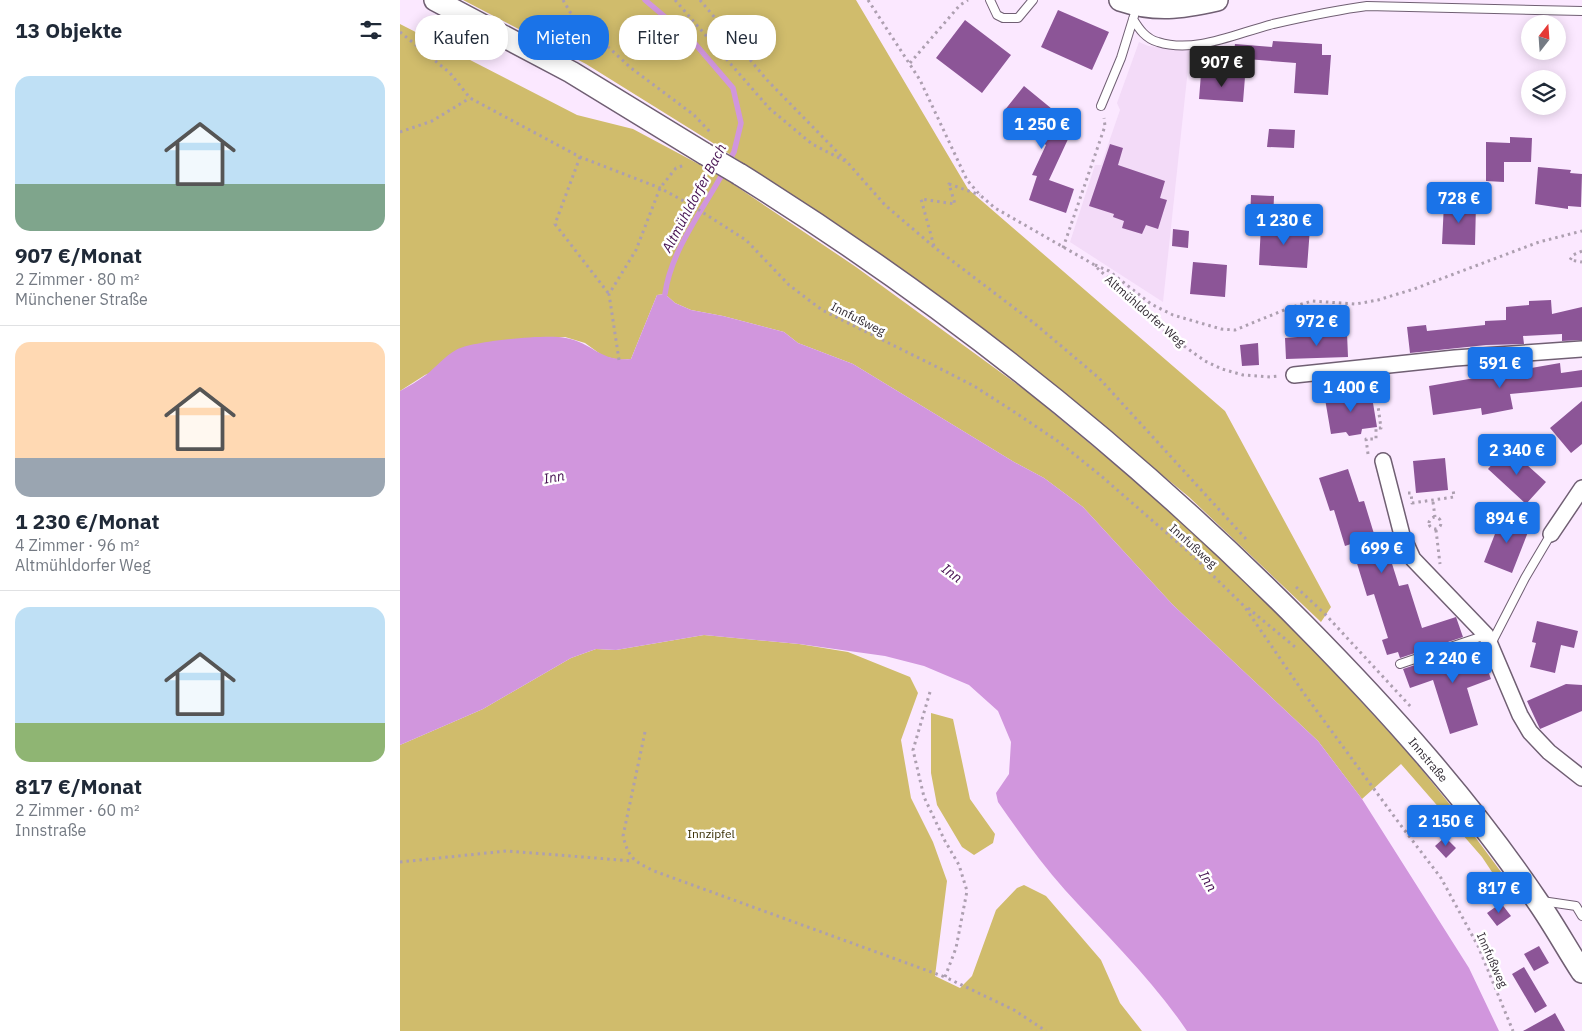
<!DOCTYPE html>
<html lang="de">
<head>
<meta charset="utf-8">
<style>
	:root { --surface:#fff; --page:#f6f6f7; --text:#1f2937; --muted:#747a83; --line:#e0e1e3; --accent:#1a73e8 }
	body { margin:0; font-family:"IBM Plex Sans",sans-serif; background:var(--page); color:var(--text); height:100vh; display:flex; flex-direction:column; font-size:19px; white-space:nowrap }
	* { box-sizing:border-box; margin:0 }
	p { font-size:16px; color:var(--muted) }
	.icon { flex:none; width:28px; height:28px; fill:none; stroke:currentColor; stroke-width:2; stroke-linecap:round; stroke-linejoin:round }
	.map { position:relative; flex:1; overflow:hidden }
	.side { display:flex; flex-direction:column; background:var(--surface); width:400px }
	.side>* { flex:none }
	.banner { position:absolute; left:15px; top:15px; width:475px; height:45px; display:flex; gap:10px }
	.needle { width:32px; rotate:17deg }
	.buttons { position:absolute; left:1121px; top:15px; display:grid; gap:10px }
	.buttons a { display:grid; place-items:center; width:45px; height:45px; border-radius:50%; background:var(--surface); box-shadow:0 2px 12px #0003; font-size:25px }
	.price { position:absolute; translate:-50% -42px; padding:0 11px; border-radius:5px; background:var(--accent); color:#fff; font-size:16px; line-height:32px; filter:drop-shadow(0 1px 2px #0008) }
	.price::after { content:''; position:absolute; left:50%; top:30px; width:15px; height:11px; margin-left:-8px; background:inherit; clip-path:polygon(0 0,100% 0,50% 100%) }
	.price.on { background:#222; color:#fff }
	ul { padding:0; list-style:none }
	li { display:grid; align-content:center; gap:10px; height:265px; padding:0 15px }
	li+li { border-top:1px solid var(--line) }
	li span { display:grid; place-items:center; height:155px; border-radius:15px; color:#555 }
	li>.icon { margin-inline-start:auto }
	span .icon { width:90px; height:90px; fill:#fffc; stroke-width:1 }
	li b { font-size:21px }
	h2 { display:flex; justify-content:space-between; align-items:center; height:60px; padding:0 15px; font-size:21px }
	.pill { padding:0 18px; border-radius:20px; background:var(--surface); box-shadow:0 2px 12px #0003; font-size:18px; line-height:45px }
	.pill.on { background:var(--accent); color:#fff }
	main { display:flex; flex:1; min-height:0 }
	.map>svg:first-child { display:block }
</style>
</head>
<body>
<main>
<section class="side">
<h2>13 Objekte<svg class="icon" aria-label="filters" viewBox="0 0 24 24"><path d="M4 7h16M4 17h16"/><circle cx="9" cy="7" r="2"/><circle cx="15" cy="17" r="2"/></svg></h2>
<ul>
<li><span style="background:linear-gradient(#bfe0f5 70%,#7fa58c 0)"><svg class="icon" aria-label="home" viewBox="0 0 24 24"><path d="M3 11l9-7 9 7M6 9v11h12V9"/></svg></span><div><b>907 €/Monat</b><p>2 Zimmer · 80 m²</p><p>Münchener Straße</p></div></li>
<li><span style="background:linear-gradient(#ffd9b3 75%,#9aa5b1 0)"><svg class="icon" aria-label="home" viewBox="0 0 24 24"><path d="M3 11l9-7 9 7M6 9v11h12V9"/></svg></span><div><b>1 230 €/Monat</b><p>4 Zimmer · 96 m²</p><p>Altmühldorfer Weg</p></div></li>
<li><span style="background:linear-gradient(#bfe0f5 75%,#8fb573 0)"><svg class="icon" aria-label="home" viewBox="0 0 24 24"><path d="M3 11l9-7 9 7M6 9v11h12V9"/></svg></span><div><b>817 €/Monat</b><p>2 Zimmer · 60 m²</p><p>Innstraße</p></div></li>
</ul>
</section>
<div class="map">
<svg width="1182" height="1031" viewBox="0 0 1182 1031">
	<rect width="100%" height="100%" fill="#fbe8ff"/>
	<path fill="#f3dbf8" d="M739 42 748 46 790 50 763 302 670 242 695 165H701L720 110 717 103Z"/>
	<path fill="#d0bc6c" d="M63 0H456L568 189 825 411 931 607 921 622 789 497 594 337 483 258 313 143 186 64Z
		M0 24 177 115 233 129 321 176 456 267 629 393 772 512 882 615 1010 755 1064 822 1113 888 1106 893 1082 857 1001 764 962 799 918 741 773 605 683 507 644 478 614 462 453 364 398 343 384 332 323 316 291 310 275 303 265 294 257 295 231 359 219 360 203 356 185 343 165 337 105 341 25 375 0 391Z
		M304 635 399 644 448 652 510 677 518 693 501 740 511 798 533 842 547 881 535 976 560 988 572 976 596 910 617 888 624 885 646 896 701 960 720 1003 742 1031H0V745L83 709 171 658 196 649 216 650Z
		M531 713 553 719 570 799 595 834 593 843 574 855 562 847 537 805 531 773Z"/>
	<path fill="#d196dd" d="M265 294 275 303 291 310 323 316 384 332 398 343 453 364 614 462 644 478 683 507 773 605 918 741 962 799 1069 968 1099 1031H787C752 979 707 936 665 890 640 862 619 832 598 802L596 793 609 774 611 742 598 711 569 685 524 666 485 656 399 644 304 635 216 650 196 649 171 658 83 709 0 745V391C9 386 18 381 26 375 36 367 45 356 56 350 72 341 147 334 166 338 193 343 200 362 231 359L257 295Z"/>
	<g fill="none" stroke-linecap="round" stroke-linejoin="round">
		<path stroke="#d196dd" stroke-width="5.5" d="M245 0 291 39 333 88 341 123 334 152 328 163
			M265 294C271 250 303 210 324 171"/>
	</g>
	<path fill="#8c5597" d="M658 10 709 32 692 70 641 47Z
		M565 20 611 55 582 93 536 58Z
		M873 41 922 44V55H931L928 95 894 93 896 63 833 58 835 44 872 47Z
		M801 74 845 77 843 102 799 99Z
		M624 86 652 109 640 124 669 137 649 180 674 189 666 213 629 200 637 176 632 175 646 145 604 111Z
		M869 129 895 130 894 148 867 147Z
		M1110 137 1132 138 1131 162H1104V182L1086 181V142L1110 143Z
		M710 144 723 148 718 165 765 181 760 198 767 200 758 229 746 225 742 234 722 228 724 221 713 217 714 214 689 206Z
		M1138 167 1171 170 1170 173 1182 174 1181 207 1168 206V209L1135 204Z
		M851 195 874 196 873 222 850 221Z
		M1044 203 1076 204 1075 245 1042 244Z
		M861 225 910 228 907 268 859 265Z
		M773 229 789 231 788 248 772 246Z
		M793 262 827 265 825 297 790 294Z
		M1151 300 1152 314 1182 307V340L1162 341V334L1123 336 1124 344 1086 345 1010 353 1007 327 1026 325 1027 331 1085 325V321L1106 320V307L1129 305V301Z
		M947 333 948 357 886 359 885 338Z
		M858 343 859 365 842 366 840 345Z
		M1160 363 1161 373 1182 370V387L1110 394 1113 409 1082 415 1081 408 1033 415 1029 386Z
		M971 391 977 427 962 429 961 434 949 436 946 432 931 434 925 399Z
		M1182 401V444L1171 453 1150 428Z
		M1107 447 1146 482 1126 504 1088 469Z
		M1045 458 1048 490 1016 493 1013 461Z
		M948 469 959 502 964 501 975 537 983 535 999 586 1008 584 1022 628 1056 617 1063 637 1000 658 998 652 987 655 982 640 988 638 974 594 967 596 951 544 945 546 934 510 930 511 919 478Z
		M1102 516 1130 527 1112 573 1084 562Z
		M1137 621 1178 631 1174 648 1161 645 1155 673 1130 667 1136 643 1132 642Z
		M1066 648 1067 652 1080 648 1091 679 1067 688 1078 725 1050 734 1033 680 1010 688 1003 669Z
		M1166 684 1182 685V711L1140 729 1127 701Z
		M1045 837 1056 848 1046 858 1035 846Z
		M1101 903 1111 916 1097 926 1087 913Z
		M1139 946 1149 963 1134 971 1124 954Z
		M1124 967 1147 1006 1135 1013 1112 974Z
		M1155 1013 1165 1031H1123L1152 1015Z"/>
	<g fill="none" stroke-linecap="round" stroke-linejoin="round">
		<defs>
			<path id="lane" d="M590 0 597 15 603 18H618L633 0
				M733 19C739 29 746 39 758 42 795 54 837 33 873 24 904 17 935 10 967 6L1182 11
				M701 106 721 58 734 16
				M1091 644 1125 578 1151 534
				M1000 664 1086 635
				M1142 901 1176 906 1182 916"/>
			<path id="street" d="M894 375 1055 358 1182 349
				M983 461 1002 535 1013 559 1086 635 1120 715 1130 732 1149 752 1182 778
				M1151 534 1182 488"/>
			<path id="secondary" d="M35 0 171 72 305 154
				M720 0C756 12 781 8 817 0
				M339 174C544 302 733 452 903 624 988 710 1070 801 1138 902 1154 925 1167 949 1182 972"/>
		</defs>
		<use href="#lane" stroke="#705f73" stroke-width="10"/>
		<use href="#street" stroke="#705f73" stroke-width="18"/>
		<use href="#secondary" stroke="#705f73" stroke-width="24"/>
		<path stroke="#ad9fb0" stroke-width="3" stroke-dasharray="2.5 4" stroke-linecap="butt" d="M163 0 170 12 231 68 294 115 311 133
			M275 0 369 108 412 144 445 161
			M300 0 367 80 448 163 485 205 534 247 634 323 699 378 846 539
			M468 0 520 80 567 180 580 195 595 208 693 264 770 336 805 361 822 369 843 375 870 377 880 376
			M0 32 50 73 70 98 180 157 260 188 291 205 346 240 389 285 422 310 537 367 574 386 616 413 659 442 700 475 792 555 844 606 903 692 996 819 1041 878 1078 946 1113 1031
			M510 63 560 5 568 0
			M0 132 32 121 70 98
			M180 157 155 224 209 294
			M534 246 521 199 555 204 549 184 580 195
			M663 248 705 126 704 118
			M1182 251 1173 255 1170 260 1182 262
			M695 265 709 271 751 304 773 315 821 329 835 330 889 308 912 301 956 304 978 300 1014 289 1139 242 1182 231
			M219 360 209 294 236 250 260 188 276 168 285 165
			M968 454 966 439H976V428H981L978 406
			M1008 493H1011L1012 503 1054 497 1053 489
			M1033 502 1035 517
			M1029 523a6 6 0 1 1 12 0a6 6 0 1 1-12 0Z
			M1036 530 1040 564
			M896 587 925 614 1011 707
			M848 608 895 647
			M530 692 513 750 524 797 545 841 559 865 567 891 556 948 545 977 614 1010 646 1031
			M245 732 223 836C229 859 234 861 254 871L545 977
			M0 862 107 851 233 861"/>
		<use href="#lane" stroke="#fff" stroke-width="8"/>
		<use href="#street" stroke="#fff" stroke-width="15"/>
		<use href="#secondary" stroke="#fff" stroke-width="21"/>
		<defs>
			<path id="secondary-bridge" d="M305 154 339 174"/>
		</defs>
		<use href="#secondary-bridge" stroke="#705f73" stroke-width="24" stroke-linecap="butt"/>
		<use href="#secondary-bridge" stroke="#fff" stroke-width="21"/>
	</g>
	<g text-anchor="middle" stroke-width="5" stroke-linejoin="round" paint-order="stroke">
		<g font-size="12" fill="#302932" stroke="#fff">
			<text transform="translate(745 311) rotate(41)" y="4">Altmühldorfer Weg</text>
			<text transform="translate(458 319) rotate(27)" y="4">Innfußweg</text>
			<text transform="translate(793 546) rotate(42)" y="4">Innfußweg</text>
			<text transform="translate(1028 760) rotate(50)" y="4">Innstraße</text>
			<text transform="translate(1092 960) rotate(66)" y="4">Innfußweg</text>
		</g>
		<g font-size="12" fill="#392f05" stroke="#fff">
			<text x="311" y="838">Innzipfel</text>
		</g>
		<g font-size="14" font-style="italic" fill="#451050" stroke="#fff">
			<text transform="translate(294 198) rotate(-62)" y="5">Altmühldorfer Bach</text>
			<text transform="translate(154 477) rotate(-10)" y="5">Inn</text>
			<text transform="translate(552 573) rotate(36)" y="5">Inn</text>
			<text transform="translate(808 881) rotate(59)" y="5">Inn</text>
		</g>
	</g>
</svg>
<div class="buttons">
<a><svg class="needle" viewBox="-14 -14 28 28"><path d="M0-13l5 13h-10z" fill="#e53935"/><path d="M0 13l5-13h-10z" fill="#747a83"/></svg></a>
<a><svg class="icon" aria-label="layers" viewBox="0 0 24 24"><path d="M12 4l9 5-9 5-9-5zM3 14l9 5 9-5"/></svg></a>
</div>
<b class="price on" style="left:822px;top:88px">907 €</b>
<b class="price" style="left:642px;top:150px">1 250 €</b>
<b class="price" style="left:1059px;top:224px">728 €</b>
<b class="price" style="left:884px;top:246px">1 230 €</b>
<b class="price" style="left:917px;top:347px">972 €</b>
<b class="price" style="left:1100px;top:389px">591 €</b>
<b class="price" style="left:951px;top:413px">1 400 €</b>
<b class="price" style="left:1117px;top:476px">2 340 €</b>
<b class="price" style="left:1107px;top:544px">894 €</b>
<b class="price" style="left:982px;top:574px">699 €</b>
<b class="price" style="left:1053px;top:684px">2 240 €</b>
<b class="price" style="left:1046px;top:847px">2 150 €</b>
<b class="price" style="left:1099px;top:914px">817 €</b>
<div class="banner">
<a class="pill">Kaufen</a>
<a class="pill on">Mieten</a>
<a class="pill">Filter</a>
<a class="pill">Neu</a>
</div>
</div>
</main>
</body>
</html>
